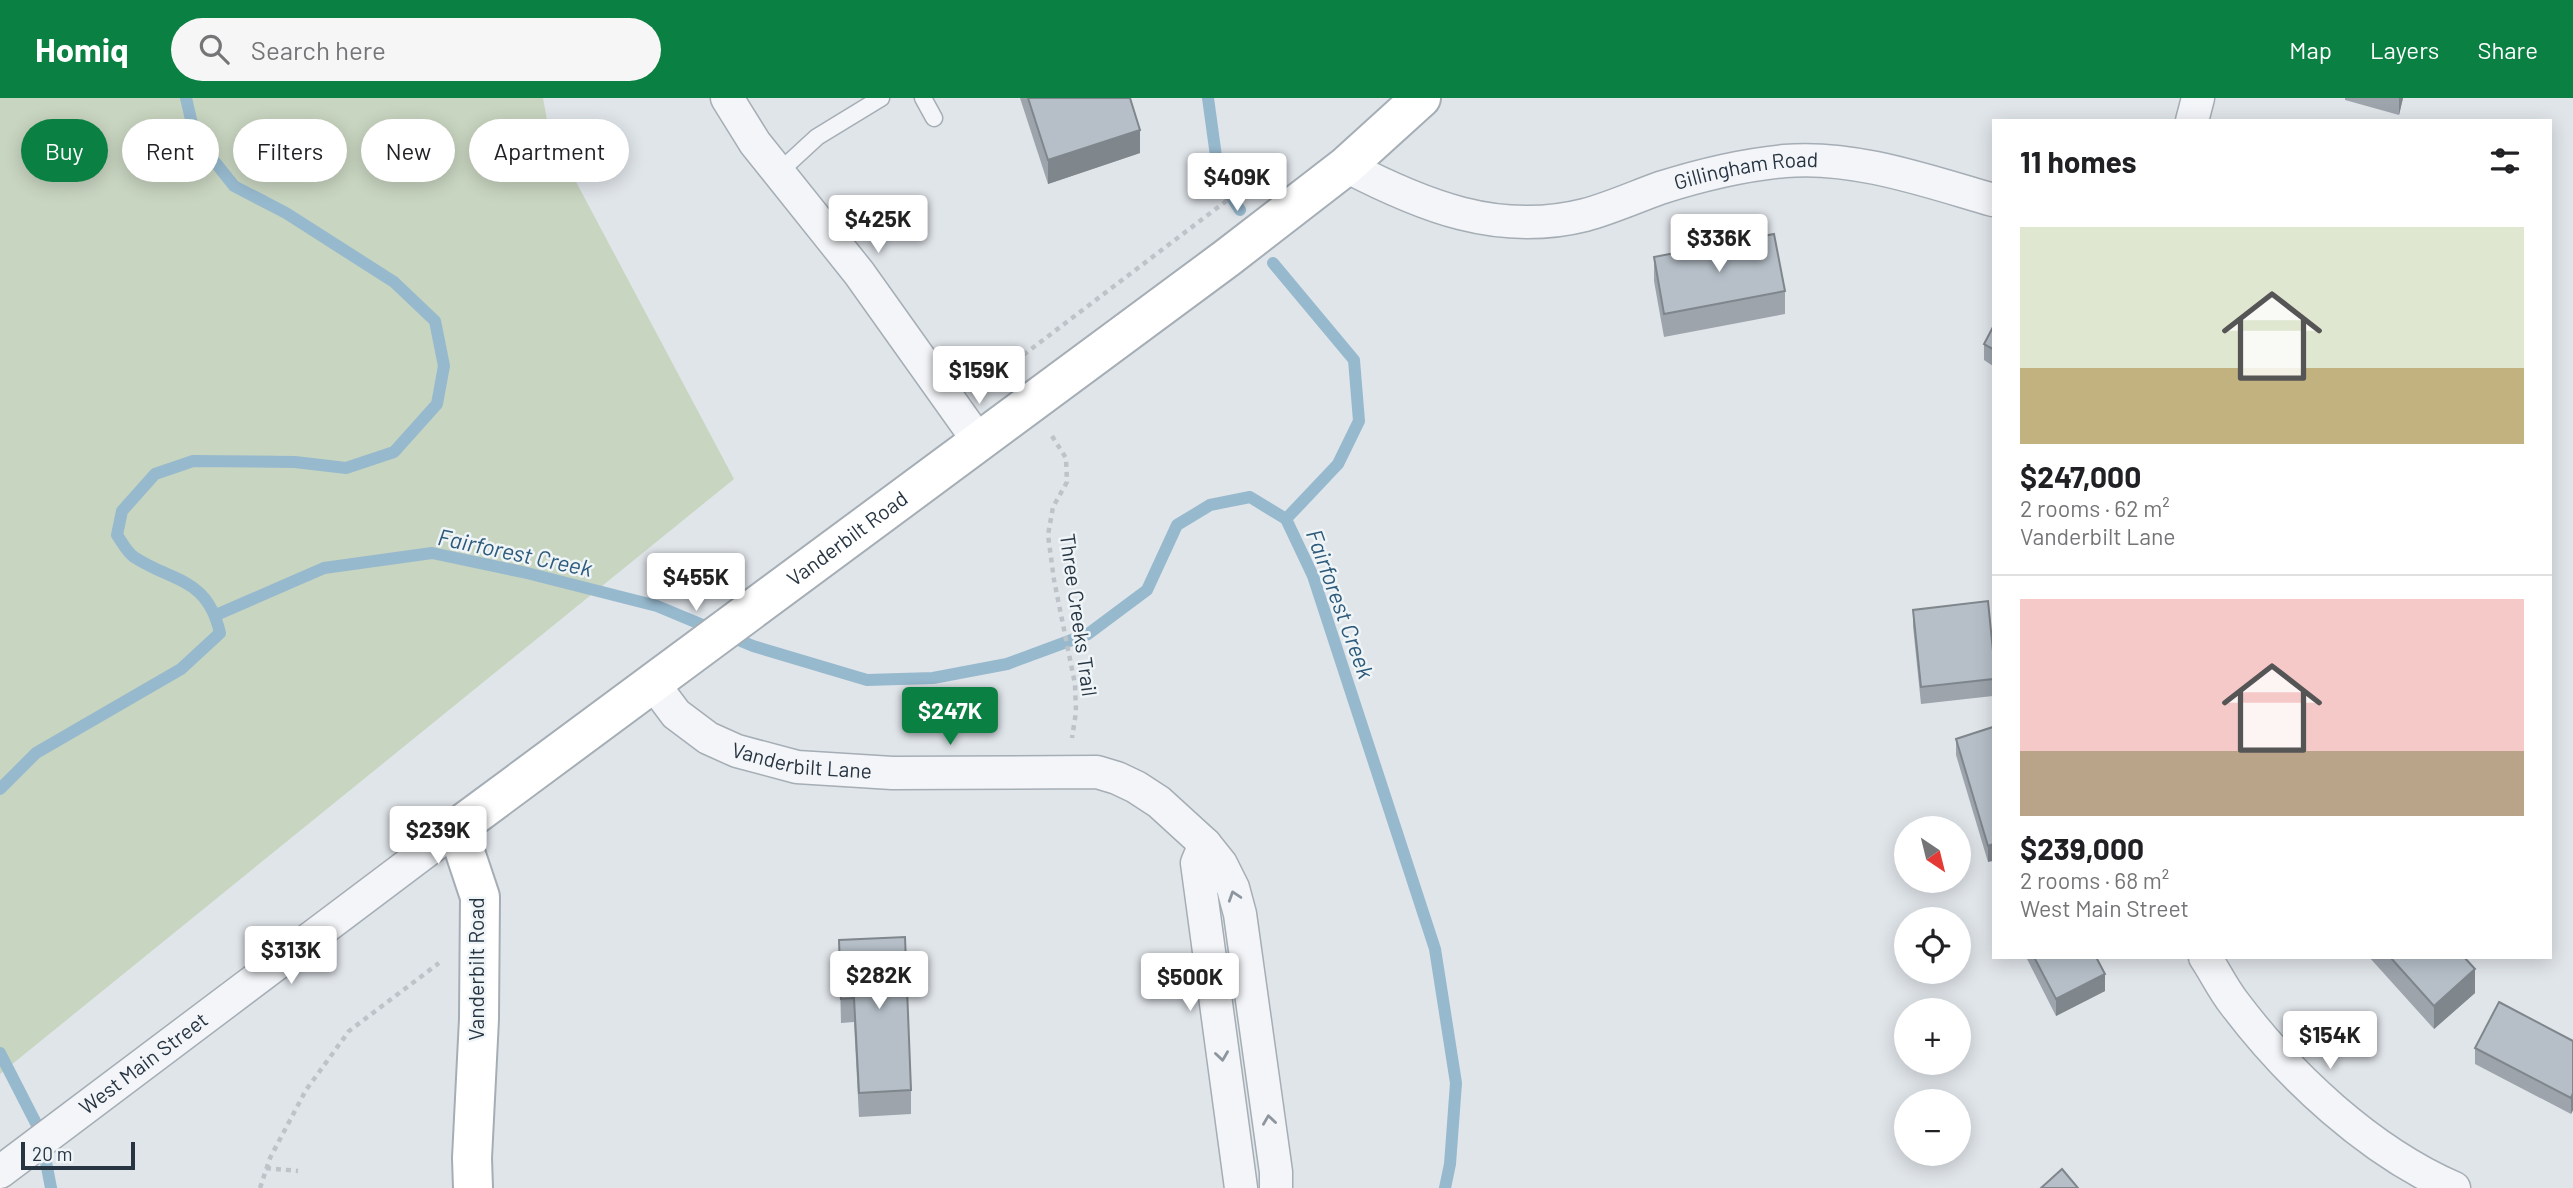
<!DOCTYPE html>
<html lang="en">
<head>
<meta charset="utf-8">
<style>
	:root { --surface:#fff; --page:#f6f6f6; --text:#202124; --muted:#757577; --line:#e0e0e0; --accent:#0b8043 }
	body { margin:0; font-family:Barlow,sans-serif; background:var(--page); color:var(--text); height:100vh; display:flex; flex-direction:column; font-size:26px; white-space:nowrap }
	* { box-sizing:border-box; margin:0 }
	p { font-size:23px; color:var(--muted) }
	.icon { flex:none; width:38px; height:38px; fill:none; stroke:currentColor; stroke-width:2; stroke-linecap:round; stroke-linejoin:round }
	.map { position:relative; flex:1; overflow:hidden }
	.details { position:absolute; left:1992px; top:21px; width:560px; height:840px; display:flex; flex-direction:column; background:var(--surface); border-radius:0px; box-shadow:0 4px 18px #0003 }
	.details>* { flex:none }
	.guide { position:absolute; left:21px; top:21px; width:665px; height:63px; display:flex; gap:14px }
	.needle { width:46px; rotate:145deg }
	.controls { position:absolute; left:1894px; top:718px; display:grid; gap:14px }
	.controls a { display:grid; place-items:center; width:77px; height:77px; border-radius:50%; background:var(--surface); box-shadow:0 4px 18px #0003; font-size:35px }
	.scale { position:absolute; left:21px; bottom:18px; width:114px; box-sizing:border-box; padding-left:7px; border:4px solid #273543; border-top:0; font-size:19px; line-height:24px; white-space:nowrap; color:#273543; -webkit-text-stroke:5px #eff4f7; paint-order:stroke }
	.price { position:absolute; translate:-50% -60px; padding:0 16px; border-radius:7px; background:#fff; color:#222; font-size:23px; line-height:46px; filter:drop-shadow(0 2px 4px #0008) }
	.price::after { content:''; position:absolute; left:50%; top:42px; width:21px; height:16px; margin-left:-10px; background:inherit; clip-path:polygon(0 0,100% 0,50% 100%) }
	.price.selected { background:var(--accent); color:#fff }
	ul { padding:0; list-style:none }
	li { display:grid; align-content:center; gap:14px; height:371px; padding:0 28px }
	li+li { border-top:2px solid var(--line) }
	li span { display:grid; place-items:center; height:217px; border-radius:0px; color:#555 }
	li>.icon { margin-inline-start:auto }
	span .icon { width:126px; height:126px; fill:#fffc; stroke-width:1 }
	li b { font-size:30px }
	h2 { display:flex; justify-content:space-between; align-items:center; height:84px; padding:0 28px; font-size:30px }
	.pill { padding:0 24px; border-radius:32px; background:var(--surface); box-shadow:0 4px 18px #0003; font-size:24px; line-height:63px }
	.pill.selected { background:var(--accent); color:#fff }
	header { display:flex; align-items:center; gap:42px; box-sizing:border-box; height:98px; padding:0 35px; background:var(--accent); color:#fff }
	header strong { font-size:33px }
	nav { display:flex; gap:38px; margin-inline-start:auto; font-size:24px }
	.search { width:490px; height:63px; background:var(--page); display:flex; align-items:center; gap:18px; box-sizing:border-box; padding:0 24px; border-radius:38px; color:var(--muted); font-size:26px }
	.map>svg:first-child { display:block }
</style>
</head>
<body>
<header>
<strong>Homiq</strong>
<div class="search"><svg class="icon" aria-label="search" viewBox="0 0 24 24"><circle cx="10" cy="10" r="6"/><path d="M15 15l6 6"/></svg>Search here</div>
<nav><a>Map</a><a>Layers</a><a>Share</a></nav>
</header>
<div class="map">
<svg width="2573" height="1090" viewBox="0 0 2573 1090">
	<rect width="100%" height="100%" fill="#e0e5ea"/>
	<path fill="#c8d5c0" d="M0 0H543L549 33 734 381 0 976Z"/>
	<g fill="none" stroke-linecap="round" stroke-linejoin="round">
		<path stroke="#97b9ce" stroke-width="12" d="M1208 0 1219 80 1240 112
			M1273 165 1354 262 1359 323 1338 366 1286 421
			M216 517 324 470 432 455 527 475 657 508 753 548 867 582 933 580 1007 566 1088 536 1147 492 1177 427 1210 407 1250 399 1286 421 1313 478 1435 851 1456 985 1450 1066 1445 1090
			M0 691 36 655 181 571 220 535C207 479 174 485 134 459 127 454 122 444 117 437L122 413 155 376 193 363 295 364 346 370 394 354 437 306 444 268 435 223 394 184 286 115 234 88 195 39 186 0
			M0 955 41 1035
			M46 1064 51 1090"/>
		<defs>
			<path id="lane" d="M923 0 934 20
				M779 74 817 39 881 0"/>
			<g id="street">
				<path d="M727 0 755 45 859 175 980 345"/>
				<path d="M2192 23 2198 0"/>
				<path id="s1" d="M1346 68C1421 107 1498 139 1585 117 1611 110 1635 99 1660 90 1701 77 1742 67 1785 63 1854 57 1927 83 1993 102"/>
				<path id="s2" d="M655 583 664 600 676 616 708 640 737 653 797 669 892 675 1097 674 1117 680 1136 689 1159 704 1205 746 1221 766 1233 790 1240 816 1276 1074V1090"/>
				<path d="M1205 746 1197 765 1241 1090"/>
				<path d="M2205 859C2215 874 2223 891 2234 905 2289 978 2369 1053 2454 1090"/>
				<path id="s3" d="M0 1074 457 730"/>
			</g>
			<g id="secondary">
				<path id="s4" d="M473 1090 472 1060 479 921 480 799 457 730 1227 160 1346 68 1421 0"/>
			</g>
		</defs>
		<use href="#lane" stroke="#a5adb5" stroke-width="19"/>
		<use href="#street" stroke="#a5adb5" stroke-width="35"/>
		<use href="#secondary" stroke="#a5adb5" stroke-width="42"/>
		<path stroke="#bec3c9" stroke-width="4.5" stroke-dasharray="5 5" stroke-linecap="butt" d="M1018 265 1022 258 1271 69
			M1052 338 1066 360 1067 384 1053 409 1048 437 1054 482 1075 586 1076 614 1072 640
			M266 1070 298 1073
			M260 1090 270 1060 306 992 349 933 439 865"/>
		<use href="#lane" stroke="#f3f5f8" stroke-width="16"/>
		<use href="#street" stroke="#f3f5f8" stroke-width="32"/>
		<use href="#secondary" stroke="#fff" stroke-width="38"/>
	</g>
	<path fill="#9da4ac" d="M1020 0H1130L1140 55 1048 86Z
		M2345 0H2403L2399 17 2345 2Z
		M1654 159 1785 193V216L1664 239 1654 183Z
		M1993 229V268L1984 262V246Z
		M1913 512 1993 553V598L1921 606 1913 528Z
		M1993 629 1988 764 1956 657V641Z
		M839 842 911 992V1016L859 1019 854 924 841 925Z
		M2026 859H2096L2105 893 2056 918Z
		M2369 859H2464L2475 895 2434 931Z
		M2573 943V1012L2571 1016 2475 966V950Z"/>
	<path fill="#7f868c" d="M2399 0H2403L2399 17Z
		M1140 32V55L1048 86V62Z
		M1993 746V763L1988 764V748Z
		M2475 871V895L2434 931V908Z
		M2105 876V893L2056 918V901Z
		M2573 995V1012L2571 1016V1000Z"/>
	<path fill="#b6bfc8" stroke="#7f868c" stroke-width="2" d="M1028 0H1130L1140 32 1048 62Z
		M1774 136 1785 193 1664 216 1654 159Z
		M1993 229V251L1984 246Z
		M1988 503 1993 553V581L1921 589 1913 512Z
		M1993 629V746L1988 748 1956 641Z
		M905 839 911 992 859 995 854 900 841 901 839 842Z
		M2034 859H2096L2105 876 2056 901Z
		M2390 859H2464L2475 871 2434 908Z
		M2499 904 2573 943V995L2571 1000 2475 950Z
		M2062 1071 2078 1090H2041Z"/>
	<defs><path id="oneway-chevron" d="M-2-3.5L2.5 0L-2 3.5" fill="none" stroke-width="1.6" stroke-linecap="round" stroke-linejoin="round" transform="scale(1.75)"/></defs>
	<g stroke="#8d959e">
		<use href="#oneway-chevron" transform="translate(1234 798) rotate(-108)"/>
		<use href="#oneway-chevron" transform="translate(1222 958) rotate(82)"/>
		<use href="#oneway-chevron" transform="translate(1269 1022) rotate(-98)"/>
	</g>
	<g text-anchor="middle" stroke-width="5" stroke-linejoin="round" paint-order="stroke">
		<g font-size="21" fill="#273543" stroke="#eff4f7">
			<text dy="7" stroke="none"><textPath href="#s1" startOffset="418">Gillingham Road</textPath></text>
			<text dy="7" stroke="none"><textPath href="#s4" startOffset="850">Vanderbilt Road</textPath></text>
			<text transform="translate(1078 517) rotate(82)" y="7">Three Creeks Trail</text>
			<text dy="7" stroke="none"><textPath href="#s2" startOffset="177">Vanderbilt Lane</textPath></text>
			<text transform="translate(477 871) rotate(-90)" y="7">Vanderbilt Road</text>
			<text dy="7" stroke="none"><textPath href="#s3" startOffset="180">West Main Street</textPath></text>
		</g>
		<g font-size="23" font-style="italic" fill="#2d5a7b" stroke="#eff4f7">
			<text transform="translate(515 455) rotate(12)" y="8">Fairforest Creek</text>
			<text transform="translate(1340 506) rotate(70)" y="8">Fairforest Creek</text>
		</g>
	</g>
</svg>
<div class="controls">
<a><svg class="needle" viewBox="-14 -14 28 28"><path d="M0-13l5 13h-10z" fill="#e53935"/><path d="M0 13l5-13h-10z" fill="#757577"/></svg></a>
<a><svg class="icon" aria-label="locate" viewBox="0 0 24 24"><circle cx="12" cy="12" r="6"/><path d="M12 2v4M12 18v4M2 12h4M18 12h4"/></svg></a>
<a>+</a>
<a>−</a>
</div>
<div class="scale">20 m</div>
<b class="price" style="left:1237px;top:115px">$409K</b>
<b class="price" style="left:878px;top:157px">$425K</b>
<b class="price" style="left:1719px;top:176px">$336K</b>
<b class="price" style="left:979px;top:308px">$159K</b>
<b class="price" style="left:696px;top:515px">$455K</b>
<b class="price selected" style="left:950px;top:649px">$247K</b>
<b class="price" style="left:438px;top:768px">$239K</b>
<b class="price" style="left:291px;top:888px">$313K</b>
<b class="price" style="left:879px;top:913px">$282K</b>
<b class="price" style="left:1190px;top:915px">$500K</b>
<b class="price" style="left:2330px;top:973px">$154K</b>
<div class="guide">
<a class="pill selected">Buy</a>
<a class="pill">Rent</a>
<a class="pill">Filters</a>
<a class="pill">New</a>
<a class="pill">Apartment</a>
</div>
<section class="details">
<h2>11 homes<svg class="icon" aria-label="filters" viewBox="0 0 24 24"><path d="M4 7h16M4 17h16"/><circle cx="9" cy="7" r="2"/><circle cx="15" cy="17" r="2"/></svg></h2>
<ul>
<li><span style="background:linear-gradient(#dfe7d0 65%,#c2b280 0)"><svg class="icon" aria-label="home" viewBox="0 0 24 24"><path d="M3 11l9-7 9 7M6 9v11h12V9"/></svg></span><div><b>$247,000</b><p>2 rooms · 62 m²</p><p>Vanderbilt Lane</p></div></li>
<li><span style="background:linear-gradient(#f6c9c9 70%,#b9a48a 0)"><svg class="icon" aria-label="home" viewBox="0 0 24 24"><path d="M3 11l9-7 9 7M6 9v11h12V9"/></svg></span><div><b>$239,000</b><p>2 rooms · 68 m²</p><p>West Main Street</p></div></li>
</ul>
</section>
</div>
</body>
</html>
